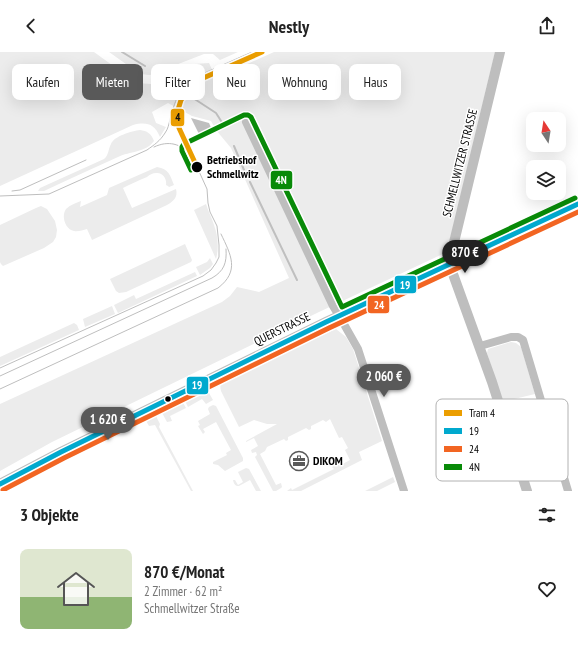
<!DOCTYPE html>
<html lang="de">
<head>
<meta charset="utf-8">
<style>
	:root { --surface:#fff; --page:#f6f6f6; --text:#222; --muted:#767676; --line:#e0e0e0; --accent:#595959 }
	body { margin:0; font-family:"PT Sans Narrow",sans-serif; background:var(--page); color:var(--text); height:100vh; display:flex; flex-direction:column; font-size:15px; white-space:nowrap }
	* { box-sizing:border-box; margin:0 }
	p { font-size:13px; color:var(--muted) }
	.icon { flex:none; width:22px; height:22px; fill:none; stroke:currentColor; stroke-width:2; stroke-linecap:round; stroke-linejoin:round }
	.map { position:relative; height:439px; overflow:hidden }
	.side { display:flex; flex-direction:column; background:var(--surface); flex:1 }
	.side>* { flex:none }
	.hud { position:absolute; left:12px; top:12px; width:554px; height:36px; display:flex; gap:8px }
	.needle { width:26px; rotate:348deg }
	.controls { position:absolute; left:526px; top:60px; display:grid; gap:8px }
	.controls a { display:grid; place-items:center; width:40px; height:40px; border-radius:8px; background:var(--surface); box-shadow:0 4px 16px #0002; font-size:20px }
	.price { position:absolute; translate:-50% -34px; padding:0 9px; border-radius:14px; background:var(--accent); color:#fff; font-size:13px; line-height:26px; filter:drop-shadow(0 1px 2px #0008) }
	.price::after { content:''; position:absolute; left:50%; top:24px; width:12px; height:9px; margin-left:-6px; background:inherit; clip-path:polygon(0 0,100% 0,50% 100%) }
	.price.selected { background:#222; color:#fff }
	ul { padding:0; list-style:none }
	li { display:flex; align-items:center; gap:12px; height:100px; padding:0 20px }
	li+li { border-top:1px solid var(--line) }
	li span { display:grid; place-items:center; flex:none; width:112px; height:80px; border-radius:8px; color:#555 }
	li>.icon { margin-inline-start:auto }
	span .icon { width:48px; height:48px; fill:#fffc; stroke-width:1 }
	li b { font-size:17px }
	h2 { display:flex; justify-content:space-between; align-items:center; height:48px; padding:0 20px; font-size:17px }
	.chip { padding:0 14px; border-radius:8px; background:var(--surface); box-shadow:0 4px 16px #0002; font-size:14px; line-height:36px }
	.chip.selected { background:var(--accent); color:#fff }
	header { display:flex; justify-content:space-between; align-items:center; height:52px; padding:0 20px; background:var(--surface); font-size:18px; font-weight:600 }
	.map>svg:first-child { display:block }
</style>
</head>
<body>
<header><svg class="icon" aria-label="back" viewBox="0 0 24 24"><path d="M15 5l-7 7 7 7"/></svg>Nestly<svg class="icon" aria-label="share" viewBox="0 0 24 24"><path d="M12 15V3M7 8l5-5 5 5M5 13v7h14v-7"/></svg></header>
<div class="map">
<svg width="578" height="439" viewBox="0 0 578 439">
	<rect width="100%" height="100%" fill="#fff"/>
	<path fill="#ececec" d="M0 0H94L137 31 151 32 194 12 209 11 216 26 274 0H495L447 200 319 260 52 390 0 419V352L222 250 230 244 237 235 259 240 289 226 231 96 216 78 211 69 192 64 168 51 152 60 156 71 166 75 160 85C154 71 146 70 133 73L0 134Z
		M109 0H238L220 8 213 2H204L150 23 140 22Z
		M140 78C147 79 151 81 154 89 145 101 130 99 118 105 93 116 68 128 44 139H38L40 136 104 107C109 103 108 97 111 92 114 84 132 79 140 78Z
		M157 115C169 117 170 123 174 133L169 135 168 134 166 133C167 127 163 120 156 121 153 121 149 123 147 125 139 128 131 132 123 136L132 156 176 137C178 145 174 149 167 153L92 188 87 177C83 178 78 180 74 179 65 177 61 164 66 157 70 153 76 151 81 149L80 155 107 143 109 136Z
		M206 152C208 159 212 166 214 173 218 184 219 196 216 207L194 158Z
		M41 154 47 157 55 169 57 178 56 185 53 190 44 196 3 214 1 212 0 210V173L36 156Z
		M185 192 192 208 191 210 126 240 119 241 116 239 110 227Z
		M210 206 213 212 210 216 200 223 196 215 207 210Z
		M195 220 197 224 118 261 114 253 134 243 136 247Z
		M112 254 115 262 85 275 83 267Z
		M74 271 77 273 79 278 0 314V305Z
		M336 277 346 285 353 297 382 389 359 400 362 408 301 439H287L291 436 292 438 334 417 332 415 338 412 341 413 350 408 345 398 348 396 342 385 339 386 330 367 326 370 323 368 311 374V377L309 378 306 376 288 385V388L286 389 284 387 267 395 265 399 260 402 276 433 281 431 282 435 281 436 276 439H273L255 405 257 403 256 400 252 401 251 398 258 394 254 386 246 390V389L277 372H267L254 368 239 375 221 339C220 335 220 333 222 330L306 290Z
		M511 290 516 291 521 295 535 342 502 350 487 301 488 297Z
		M204 338 209 341 213 348 206 352 202 347 188 355 184 347Z
		M182 349 186 356 170 364 172 369 167 370 161 359Z
		M213 353 216 354 243 406V409L225 419 218 413 213 412V410L227 403 226 401 231 398 216 370 203 377 205 380 203 382 198 374 200 373 198 369 210 362 208 357 209 355Z
		M155 362 160 372 159 375 193 439H191L155 373 149 374 145 367Z
		M246 416 249 417 261 439H256L250 428 239 434C235 434 234 432 233 428H235L238 433 243 430 238 420Z
		M393 425 395 430 377 439H365Z"/>
	<path fill="#bfbfbf" d="M191 66 209 71 212 78 200 84Z"/>
	<g fill="none" stroke-linecap="round" stroke-linejoin="round">
		<path stroke="#bfbfbf" stroke-width="2" d="M122 0 145 14
			M190 44 216 61 223 72
			M234 94 244 118
			M250 130 297 228"/>
		<path stroke="#bebebe" stroke-width="8" d="M246 70 333 254 345 274 358 297 404 439
			M480 294 511 285H518L523 288 568 439"/>
		<path stroke="#bebebe" stroke-width="10" d="M500 0 449 211 492 330 527 439
			M0 432 61 400 326 270 578 152"/>
		<path stroke="#bebebe" stroke-width="1" d="M154 95C169 88 180 92 191 102
			M12 139 20 138 86 108
			M0 144 49 142 147 98C154 93 160 89 165 81 168 77 169 72 170 67 176 46 180 33 200 23L252 0
			M0 316 203 224 211 218 216 211 219 205V193L217 174 210 160 208 151 207 137 197 115
			M0 324 212 226C224 219 227 211 226 197
			M0 337 218 236C240 219 231 203 221 182"/>
		<defs>
			<path id="bus-1" d="M0 432 61 400 326 270 578 152"/>
			<path id="bus-2" d="M3 438 64 406 329 276 578 160"/>
			<path id="bus-3" d="M191 118 182 99V95L184 92 244 63H248L251 65 342 255 575 146"/>
		</defs>
		<use href="#bus-1" stroke="#fff" stroke-width="8"/>
		<use href="#bus-2" stroke="#fff" stroke-width="8"/>
		<use href="#bus-3" stroke="#fff" stroke-width="8"/>
		<use href="#bus-1" stroke="#00a9ce" stroke-width="5"/>
		<use href="#bus-2" stroke="#f26522" stroke-width="5"/>
		<use href="#bus-3" stroke="#088a08" stroke-width="5"/>
		<defs>
			<path id="tram-1" d="M197 115 179 76 177 61 181 48 189 37 201 27 262 0"/>
		</defs>
		<use href="#tram-1" stroke="#fff" stroke-width="8"/>
		<use href="#tram-1" stroke="#eb9e00" stroke-width="5"/>
	</g>
	<defs>
		<symbol id="office-ring" viewBox="-11 -11 22 22"><circle r="9.5" fill="#fff" stroke="#595959" stroke-width="1.5"/><path d="M-6-3h4V-5.5h4V-3h4V5H-6ZM-1-4.5V-3h2v-1.5ZM-6 0V1H6V0Z" fill="#595959"/></symbol>
	</defs>
	<g fill-rule="evenodd">
		<use href="#office-ring" x="288" y="398" width="22" height="22"/>
	</g>
	<g fill="#000" stroke="#fff" stroke-width="1.5">
		<circle cx="197" cy="115" r="6"/>
		<circle cx="168" cy="347" r="3.5"/>
	</g>
	<g text-anchor="middle" stroke-width="3" stroke-linejoin="round" paint-order="stroke">
		<g font-size="12" font-weight="bold" fill="#000" stroke="#fff" text-anchor="start">
			<text x="207" y="112">Betriebshof<tspan x="207" dy="14">Schmellwitz</tspan></text>
		</g>
		<g font-size="12" fill="#000" stroke="#fff">
			<text transform="translate(460 111) rotate(-76)" y="4">SCHMELLWITZER STRASSE</text>
			<text transform="translate(282 277) rotate(-26)" y="4">QUERSTRASSE</text>
		</g>
		<g font-size="12" font-weight="bold" fill="#000" stroke="#fff" text-anchor="start">
			<text x="313" y="413">DIKOM</text>
		</g>
	</g>
	<rect x="436" y="347" width="132" height="82" rx="6" fill="#fff" stroke="#b2b2b2" stroke-width="1"/>
	<rect x="444" y="358" width="18" height="6" fill="#eb9e00"/>
	<rect x="444" y="376" width="18" height="6" fill="#00a9ce"/>
	<rect x="444" y="394" width="18" height="6" fill="#f26522"/>
	<rect x="444" y="412" width="18" height="6" fill="#088a08"/>
	<g font-size="11" fill="#000">
		<text x="469" y="365">Tram 4</text>
		<text x="469" y="383">19</text>
		<text x="469" y="401">24</text>
		<text x="469" y="419">4N</text>
	</g>
	<g stroke="#fff" stroke-width="1.5">
		<rect x="170" y="56" width="15" height="19" rx="4" fill="#eb9e00"/>
		<rect x="270" y="118" width="23" height="20" rx="4" fill="#088a08"/>
		<rect x="394" y="223" width="23" height="19" rx="4" fill="#00a9ce"/>
		<rect x="367" y="243" width="23" height="19" rx="4" fill="#f26522"/>
		<rect x="186" y="324" width="23" height="19" rx="4" fill="#00a9ce"/>
	</g>
	<g font-size="11" text-anchor="middle" font-weight="bold" fill="#fff">
		<text x="281" y="132">4N</text>
		<text x="405" y="237">19</text>
		<text x="379" y="257">24</text>
		<text x="197" y="337">19</text>
	</g>
	<g font-size="11" text-anchor="middle" font-weight="bold" fill="#111">
		<text x="178" y="69">4</text>
	</g>
</svg>
<div class="controls">
<a><svg class="needle" viewBox="-14 -14 28 28"><path d="M0-13l5 13h-10z" fill="#e53935"/><path d="M0 13l5-13h-10z" fill="#767676"/></svg></a>
<a><svg class="icon" aria-label="layers" viewBox="0 0 24 24"><path d="M12 4l9 5-9 5-9-5zM3 14l9 5 9-5"/></svg></a>
</div>
<b class="price selected" style="left:465px;top:222px">870 €</b>
<b class="price" style="left:384px;top:346px">2 060 €</b>
<b class="price" style="left:108px;top:389px">1 620 €</b>
<div class="hud">
<a class="chip">Kaufen</a>
<a class="chip selected">Mieten</a>
<a class="chip">Filter</a>
<a class="chip">Neu</a>
<a class="chip">Wohnung</a>
<a class="chip">Haus</a>
</div>
</div>
<section class="side">
<h2>3 Objekte<svg class="icon" aria-label="filters" viewBox="0 0 24 24"><path d="M4 7h16M4 17h16"/><circle cx="9" cy="7" r="2"/><circle cx="15" cy="17" r="2"/></svg></h2>
<ul>
<li><span style="background:linear-gradient(#dfe7d0 60%,#8fb573 0)"><svg class="icon" aria-label="home" viewBox="0 0 24 24"><path d="M3 11l9-7 9 7M6 9v11h12V9"/></svg></span><div><b>870 €/Monat</b><p>2 Zimmer · 62 m²</p><p>Schmellwitzer Straße</p></div><svg class="icon" aria-label="heart" viewBox="0 0 24 24"><path d="M12 20l-8-8c-3-5 5-10 8-4 3-6 11-1 8 4z"/></svg></li>
</ul>
</section>
</body>
</html>
